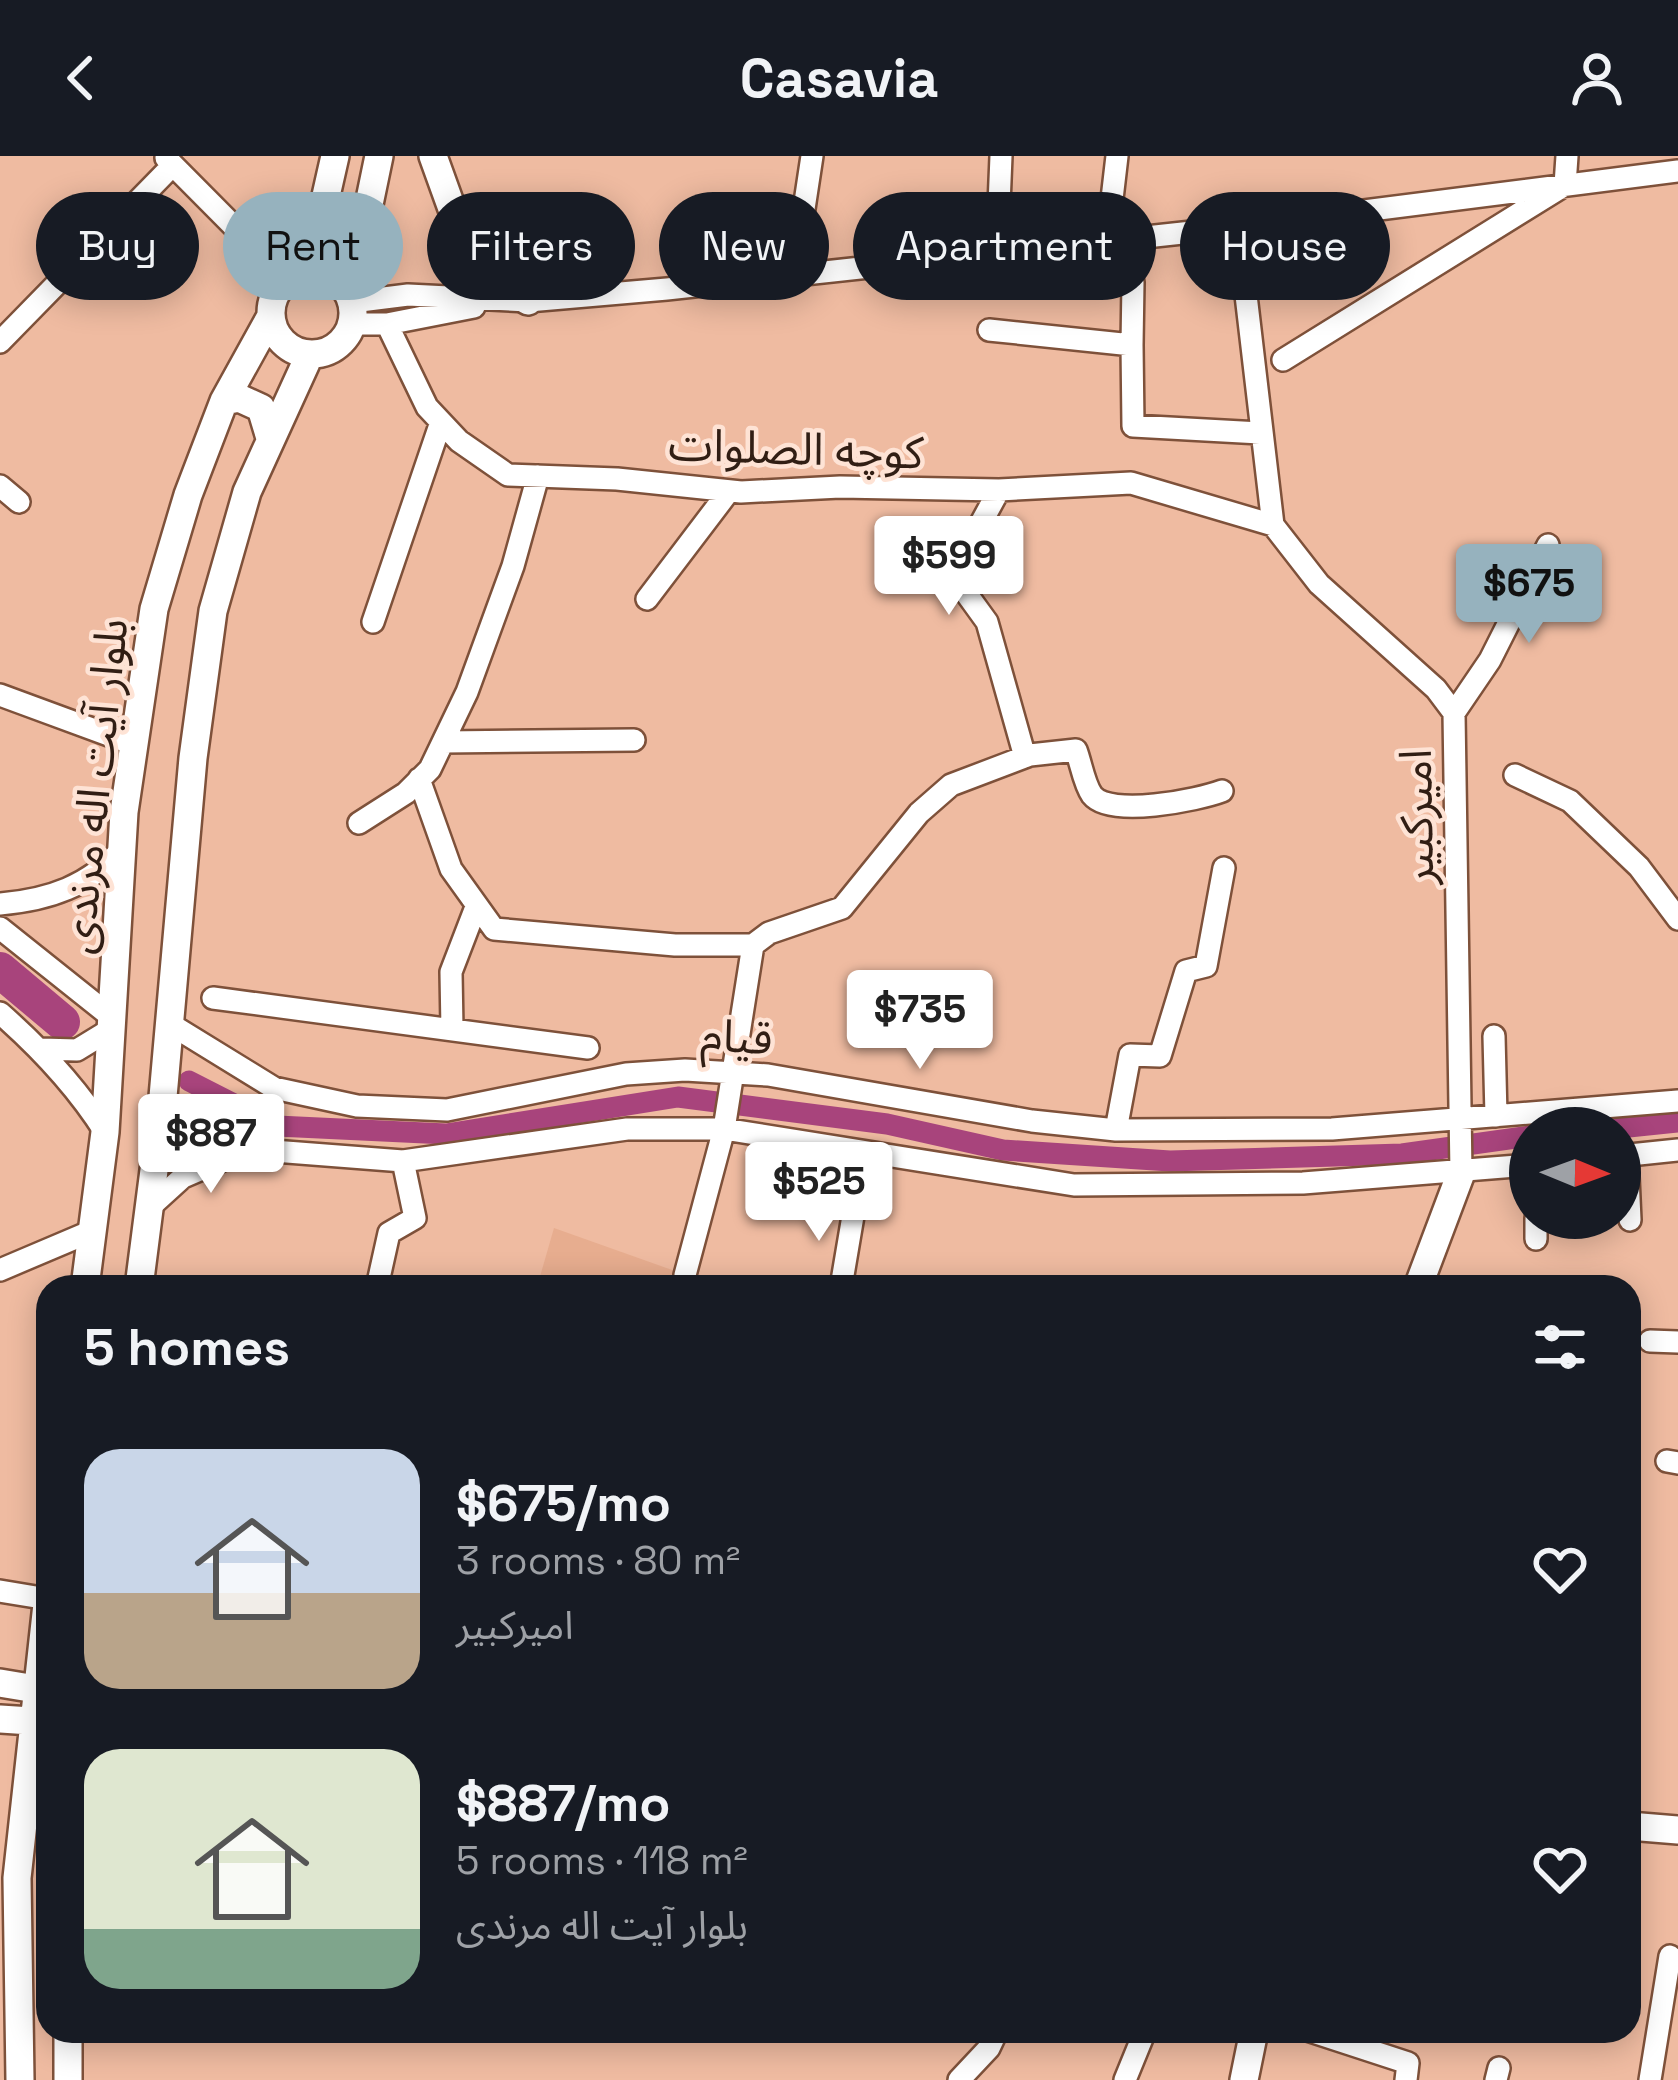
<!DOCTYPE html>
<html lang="en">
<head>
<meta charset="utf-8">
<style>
	:root { --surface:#171b24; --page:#242831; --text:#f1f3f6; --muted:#9ea1a6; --accent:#96b2be }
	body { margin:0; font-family:"Space Grotesk","Noto Sans Arabic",sans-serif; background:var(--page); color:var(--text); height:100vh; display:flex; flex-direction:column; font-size:45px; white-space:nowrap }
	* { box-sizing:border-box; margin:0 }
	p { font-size:39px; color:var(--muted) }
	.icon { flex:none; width:66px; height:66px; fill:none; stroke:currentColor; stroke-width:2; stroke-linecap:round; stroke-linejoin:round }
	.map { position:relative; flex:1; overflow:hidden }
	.panel { position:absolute; left:36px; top:1119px; width:1605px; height:768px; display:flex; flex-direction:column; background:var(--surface); border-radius:36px; box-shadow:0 6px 30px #0003 }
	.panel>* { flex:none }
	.top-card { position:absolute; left:36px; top:36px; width:1608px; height:108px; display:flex; gap:24px }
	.needle { width:78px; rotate:91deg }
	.tools { position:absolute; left:1509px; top:951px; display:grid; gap:24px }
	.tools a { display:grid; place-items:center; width:132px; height:132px; border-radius:50%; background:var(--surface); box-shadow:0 6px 30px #0003; font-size:60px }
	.price { position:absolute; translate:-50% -102px; padding:0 27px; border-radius:12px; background:#fff; color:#222; font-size:39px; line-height:78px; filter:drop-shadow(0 3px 6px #0008) }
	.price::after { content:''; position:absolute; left:50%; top:72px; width:36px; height:27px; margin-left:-18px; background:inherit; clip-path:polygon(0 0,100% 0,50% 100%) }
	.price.active { background:var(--accent); color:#111 }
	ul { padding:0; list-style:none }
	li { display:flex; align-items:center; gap:36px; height:300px; padding:0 48px }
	li span { display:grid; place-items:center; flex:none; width:336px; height:240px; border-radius:36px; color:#555 }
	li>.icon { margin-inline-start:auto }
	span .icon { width:144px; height:144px; fill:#fffc; stroke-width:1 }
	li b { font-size:51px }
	h2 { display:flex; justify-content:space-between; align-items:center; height:144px; padding:0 48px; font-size:51px }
	.pill { padding:0 42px; border-radius:54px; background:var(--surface); box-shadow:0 6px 30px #0003; font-size:42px; line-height:108px }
	.pill.active { background:var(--accent); color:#111 }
	header { display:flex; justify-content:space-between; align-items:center; height:156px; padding:0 48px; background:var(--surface); font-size:54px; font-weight:600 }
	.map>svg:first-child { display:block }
</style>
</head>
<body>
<header><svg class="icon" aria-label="back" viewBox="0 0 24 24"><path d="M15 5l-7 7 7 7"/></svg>Casavia<svg class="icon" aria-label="person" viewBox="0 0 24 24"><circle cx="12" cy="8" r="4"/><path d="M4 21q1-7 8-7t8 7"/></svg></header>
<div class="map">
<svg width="1678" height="1924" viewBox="0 0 1678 1924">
	<rect width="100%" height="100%" fill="#efbba1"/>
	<path fill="#e7ad8f" d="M554 1072 720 1131H537Z"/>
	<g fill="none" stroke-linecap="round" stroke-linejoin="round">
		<path stroke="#a8447c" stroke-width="21" d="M189 925 277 970 446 978 678 941 887 968 1003 994 1170 1005 1402 998 1530 980
			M1619 972 1678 966"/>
		<path stroke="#a8447c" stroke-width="36" d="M0 814 62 866"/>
		<defs>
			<path id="minor" d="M166 2 288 125
				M1238 71 1273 369 1319 428 1436 533 1454 557 1461 1017
				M1107 86 1117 0
				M997 98 1001 0
				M794 119 812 0
				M352 146 408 139 528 145 667 133 1238 71 1678 15
				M352 168H387L474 151
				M387 168 427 251 459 285 508 319 617 323 741 336 840 331 999 334 1131 327 1273 369
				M989 174 1132 189 1133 270 1260 277
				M0 186 173 9
				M1132 189 1133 126
				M1283 204 1565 29 1567 0
				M0 330 19 346
				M999 334 962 402 966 437 987 466 1025 601
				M647 443 729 335
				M373 466 441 266
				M0 539 133 588
				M1454 557 1490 504 1548 389
				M443 586 634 584
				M1515 619 1570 645 1639 711 1678 763
				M419 623 451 713 494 773 675 789H753L769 777 842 752 919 657 951 629 1030 599 1076 594C1081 607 1084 628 1092 639 1110 662 1198 644 1222 635
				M359 667 406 637 430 613 467 536 513 410 538 320
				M0 748C49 744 89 730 122 693
				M0 772 114 863
				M213 842 588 892
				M0 857C41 893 76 930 105 976
				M170 868 274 932 357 950 447 954 626 918 685 914 768 919 1032 965 1116 974 1332 973 1678 945
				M452 873 451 816 476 751
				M1494 880 1496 960
				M41 893 77 894 113 872
				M162 952 205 976 248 993 403 1005 627 973H724L1074 1029 1303 1027 1530 1009
				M1116 974 1130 899 1160 900 1186 815 1206 810 1224 712
				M1627 999 1630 1064
				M1620 1000 1678 994
				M150 1051 183 1021 248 993
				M1536 1083V1062
				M0 1114 92 1075
				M685 1119 724 973 753 789
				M377 1131 389 1077 415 1062 403 1005
				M841 1131 854 1054
				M1650 1185 1678 1186
				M1667 1305 1678 1307
				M0 1435 48 1443
				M1310 1875 1408 1907 1406 1924
				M959 1924 989 1892 997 1875
				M1125 1924 1145 1875
				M1496 1924 1499 1912
				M1650 1924 1670 1800"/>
			<path id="major" d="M433 0 460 75 489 118 528 145
				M309 115 335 0
				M271 157a41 41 0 1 1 82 0a41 41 0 1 1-82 0Z
				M350 140 379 0
				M224 245 239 242 261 252 270 282
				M85 1131 105 976 124 656 154 453 188 339 224 245 271 160
				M139 1131 162 952 193 602 213 455 247 336 310 198
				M1418 1131 1461 1017
				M0 1527 48 1535
				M0 1563 31 1565 48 1561
				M1629 1670 1678 1674
				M20 1924 17 1722 48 1439
				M68 1924V1875
				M1244 1924 1254 1875"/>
		</defs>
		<use href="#minor" stroke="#7e513a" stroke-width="26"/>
		<use href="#major" stroke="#7e513a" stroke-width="32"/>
		<use href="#minor" stroke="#fff" stroke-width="21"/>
		<use href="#major" stroke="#fff" stroke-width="27"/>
	</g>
	<g text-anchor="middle" stroke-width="9" stroke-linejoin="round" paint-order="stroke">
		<g font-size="45" fill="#311e14" stroke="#fee3d5">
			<text transform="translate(796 292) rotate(2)" y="16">کوچه الصلوات</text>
			<text transform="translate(94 630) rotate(-84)" y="16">بلوار آیت اله مرندی</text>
			<text transform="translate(1416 661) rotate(-91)" y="16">امیرکبیر</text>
			<text transform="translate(737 880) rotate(4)" y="16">قیام</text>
		</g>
	</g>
</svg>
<div class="tools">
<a><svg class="needle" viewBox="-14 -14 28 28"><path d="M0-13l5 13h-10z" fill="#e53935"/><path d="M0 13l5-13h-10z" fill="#9ea1a6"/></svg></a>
</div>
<b class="price" style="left:949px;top:462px">$599</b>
<b class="price active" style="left:1529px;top:490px">$675</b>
<b class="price" style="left:920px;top:916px">$735</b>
<b class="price" style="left:211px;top:1040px">$887</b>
<b class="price" style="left:819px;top:1088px">$525</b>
<div class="top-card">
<a class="pill">Buy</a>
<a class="pill active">Rent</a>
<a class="pill">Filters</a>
<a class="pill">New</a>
<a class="pill">Apartment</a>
<a class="pill">House</a>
</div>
<section class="panel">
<h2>5 homes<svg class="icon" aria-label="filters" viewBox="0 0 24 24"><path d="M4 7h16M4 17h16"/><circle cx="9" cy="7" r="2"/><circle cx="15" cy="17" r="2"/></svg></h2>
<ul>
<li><span style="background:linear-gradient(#c9d6e8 60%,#b9a48a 0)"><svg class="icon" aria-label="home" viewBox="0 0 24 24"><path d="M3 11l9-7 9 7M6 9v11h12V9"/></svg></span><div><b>$675/mo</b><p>3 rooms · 80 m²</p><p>امیرکبیر</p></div><svg class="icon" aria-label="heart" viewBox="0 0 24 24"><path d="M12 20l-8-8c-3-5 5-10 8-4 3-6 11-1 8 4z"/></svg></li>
<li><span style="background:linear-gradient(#dfe7d0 75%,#7fa58c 0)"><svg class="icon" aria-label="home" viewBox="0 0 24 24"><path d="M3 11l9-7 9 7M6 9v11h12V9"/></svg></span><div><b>$887/mo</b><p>5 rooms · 118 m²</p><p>بلوار آیت اله مرندی</p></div><svg class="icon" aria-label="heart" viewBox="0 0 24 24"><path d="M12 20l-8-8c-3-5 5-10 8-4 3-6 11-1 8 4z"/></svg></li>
</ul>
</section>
</div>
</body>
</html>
